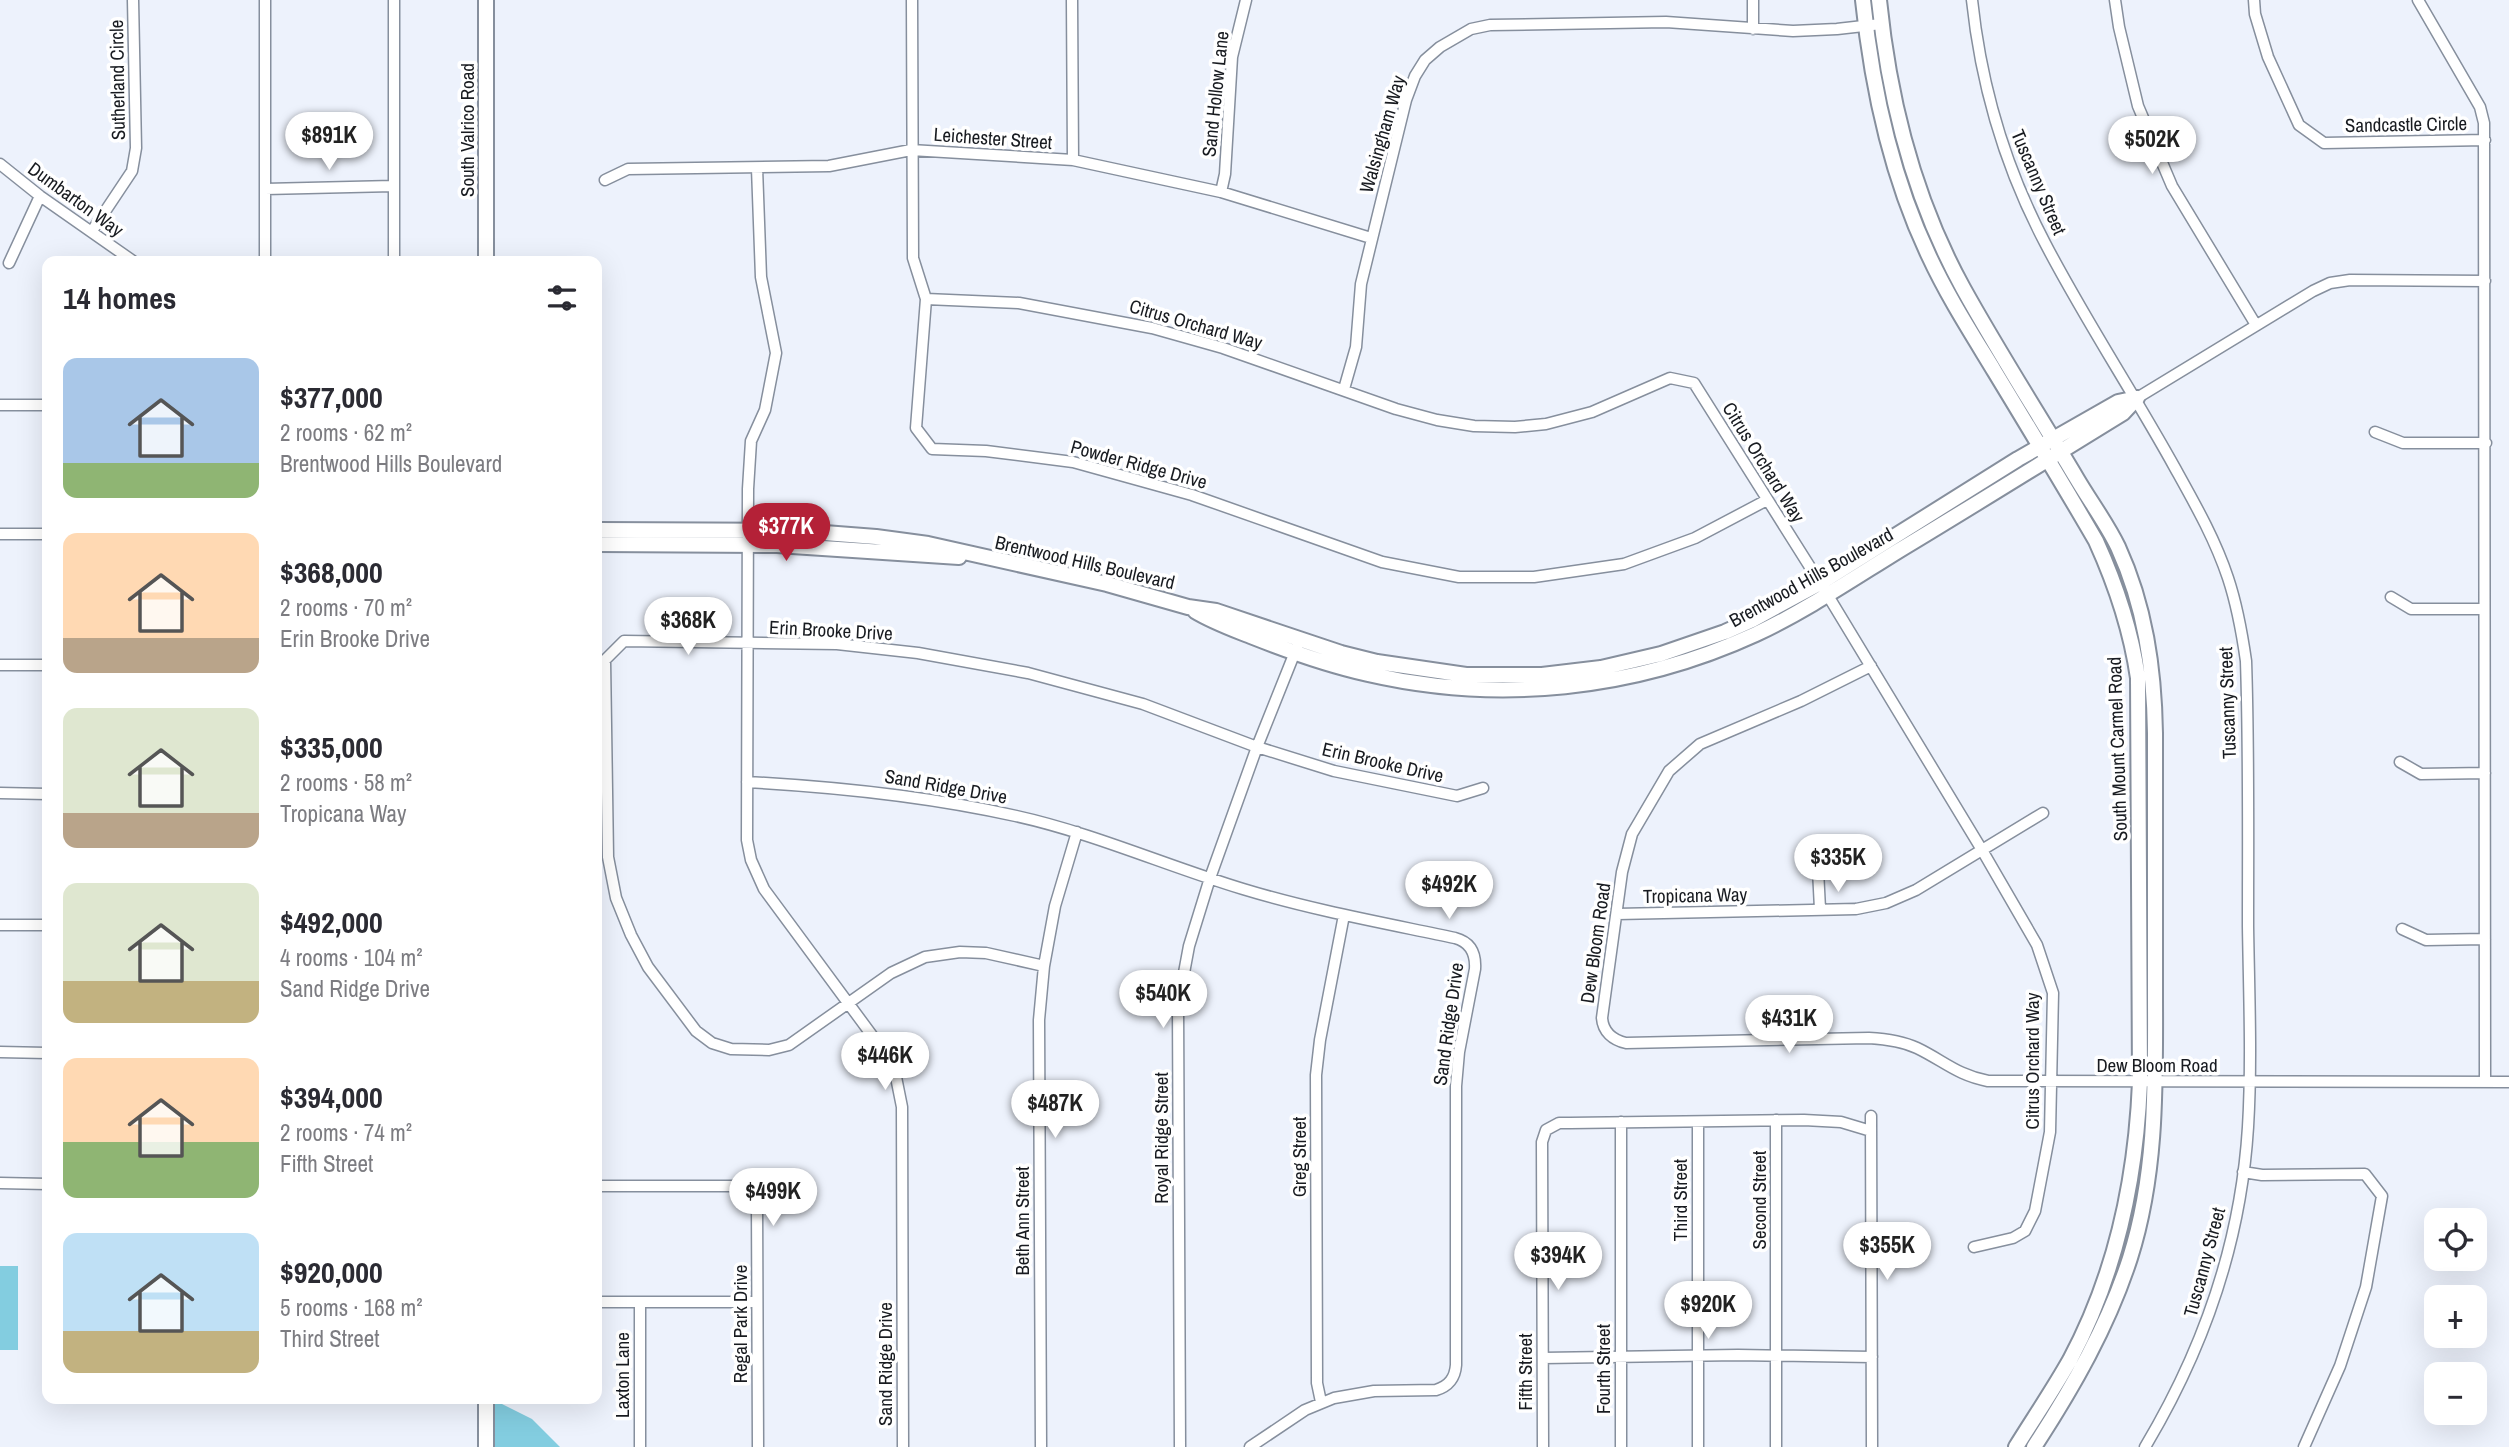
<!DOCTYPE html>
<html lang="en">
<head>
<meta charset="utf-8">
<style>
	:root { --surface:#fff; --page:#f2f2f3; --text:#2b2b33; --muted:#7c7c81; --accent:#b42137 }
	body { margin:0; font-family:"Archivo Narrow",sans-serif; background:var(--page); color:var(--text); height:100vh; display:flex; flex-direction:column; font-size:26px; white-space:nowrap }
	* { box-sizing:border-box; margin:0 }
	p { font-size:23px; color:var(--muted) }
	.icon { flex:none; width:38px; height:38px; fill:none; stroke:currentColor; stroke-width:2; stroke-linecap:round; stroke-linejoin:round }
	.map { position:relative; flex:1; overflow:hidden }
	.panel { position:absolute; left:42px; top:256px; width:560px; height:1148px; display:flex; flex-direction:column; background:var(--surface); border-radius:14px; box-shadow:0 7px 28px #0002 }
	.panel>* { flex:none }
	.fabs { position:absolute; left:2424px; top:1208px; display:grid; gap:14px }
	.fabs a { display:grid; place-items:center; width:63px; height:63px; border-radius:14px; background:var(--surface); box-shadow:0 7px 28px #0002; font-size:35px }
	.price { position:absolute; translate:-50% -60px; padding:0 16px; border-radius:24px; background:#fff; color:#222; font-size:23px; line-height:46px; filter:drop-shadow(0 2px 4px #0008) }
	.price::after { content:''; position:absolute; left:50%; top:42px; width:21px; height:16px; margin-left:-10px; background:inherit; clip-path:polygon(0 0,100% 0,50% 100%) }
	.price.active { background:var(--accent); color:#fff }
	ul { padding:0; list-style:none }
	li { display:flex; align-items:center; gap:21px; height:175px; padding:0 21px }
	li span { display:grid; place-items:center; flex:none; width:196px; height:140px; border-radius:14px; color:#555 }
	li>.icon { margin-inline-start:auto }
	span .icon { width:84px; height:84px; fill:#fffc; stroke-width:1 }
	li b { font-size:30px }
	h2 { display:flex; justify-content:space-between; align-items:center; height:84px; padding:0 21px; font-size:30px }
	.map>svg:first-child { display:block }
</style>
</head>
<body>
<div class="map">
<svg width="2509" height="1447" viewBox="0 0 2509 1447">
	<rect width="100%" height="100%" fill="#edf2fc"/>
	<path fill="#83cde0" d="M0 1266H18V1350H0Z
		M492 1399 532 1419 560 1447H492Z"/>
	<g fill="none" stroke-linecap="round" stroke-linejoin="round">
		<defs>
			<path id="street" d="M394 0V261
				M912 0 913 258 926 299 916 428 932 449 986 451 1073 462 1192 495 1382 562 1459 577H1534L1624 564 1695 538 1767 500
				M1072 0 1073 160
				M1972 0C1981 85 2005 167 2045 243 2085 320 2133 392 2175 468 2195 504 2215 539 2228 578 2237 605 2242 633 2246 661 2249 749 2248 838 2248 926 2249 993 2252 1061 2248 1127 2241 1241 2203 1350 2145 1447
				M2115 0 2119 27 2138 106 2172 186 2256 325
				M2254 0 2255 14 2268 57 2299 125 2324 143 2485 140
				M2418 0 2480 107 2484 123 2485 1082
				M1753 29V0
				M0 164 40 196 133 261
				M757 168 761 277 776 353 765 410 751 441 748 489 747 840 751 860 764 889 885 1053 895 1072 902 1107 903 1447
				M605 180 628 169 829 166 911 150 1073 160 1221 192 1371 238
				M265 189 393 186
				M1221 192 1225 174 1232 57 1246 0
				M92 231 132 171 136 148 133 0
				M265 261V0
				M9 263 40 196
				M926 299 1019 303 1152 328 1223 348 1396 409 1437 420 1474 426 1515 427 1546 424 1592 412 1670 378 1694 383 1827 594 1982 850 2037 945 2053 993 2050 1132 2035 1211 2025 1231 2013 1238 1974 1247
				M1344 389 1356 347 1361 284 1406 100 1415 76 1425 60 1440 47 1471 29 1490 25 1666 22 1793 31 1837 29 1881 24
				M2137 398 2313 291 2330 283 2350 280 2485 281
				M0 405H47
				M2375 432 2403 443H2486
				M0 534H47
				M2391 597 2411 609H2483
				M0 665H47
				M1871 666 1801 701 1700 744 1669 771 1632 834 1622 872 1602 1018C1603 1032 1613 1040 1626 1043L1869 1038C1886 1039 1902 1041 1917 1048 1944 1061 1957 1075 1988 1081L2509 1082
				M2400 762 2421 774 2485 773
				M747 782C838 787 927 796 1016 816 1093 833 1167 866 1243 889 1312 910 1384 923 1455 938 1470 942 1476 953 1475 969L1459 1052 1456 1086V1365C1455 1378 1449 1386 1436 1390L1374 1391 1334 1398 1305 1410 1250 1447
				M0 793 47 794
				M1817 850 1820 909
				M1617 914 1856 909 1886 903 1916 890 2043 813
				M0 925H47
				M2402 929 2426 940 2485 939
				M1044 966 986 953 960 952 925 957 891 973 789 1045 769 1050 731 1049 712 1043 696 1031 648 967 631 935 616 898 608 857 605 660 624 641 837 644 918 653 1028 673 1143 704 1257 747 1334 771 1457 796 1483 788
				M0 1052 47 1053
				M1871 1116 1872 1447
				M1698 1122V1447
				M2243 1172 2262 1175 2365 1174 2382 1196 2366 1287 2340 1366 2304 1447
				M0 1183 47 1184
				M597 1186H745L757 1201 758 1447
				M597 1302H757
				M1543 1358 1738 1355 1872 1357
				M1321 1402 1317 1383 1316 1075 1320 1040 1344 915
				M640 1447V1302
				M1041 1447 1039 1020 1044 966 1055 906 1077 832
				M1180 1447 1178 1005 1189 946 1210 878 1257 747 1297 647
				M1543 1447 1542 1142 1546 1130 1559 1123H1570L1804 1120 1841 1122 1871 1131
				M1621 1447V1122
				M1776 1447V1120"/>
			<path id="secondary" d="M486 0V261
				M1863 0C1872 88 1891 176 1929 256 1948 297 1972 334 1995 372 2029 428 2063 484 2096 541 2116 585 2131 630 2138 678L2140 1082C2136 1179 2116 1274 2070 1360 2053 1390 2034 1418 2016 1447
				M1879 0C1889 100 1914 199 1963 288 1999 353 2039 415 2077 479 2090 501 2107 524 2118 547 2145 606 2154 668 2155 733 2155 818 2155 903 2155 988 2155 1079 2158 1170 2130 1258 2108 1326 2073 1387 2034 1447
				M597 530 799 531 876 537 928 544 1107 584 1188 607 1216 611 1341 653 1377 662 1466 675H1542L1601 668 1661 654 1725 632 1752 620 1820 583 2018 459 2118 402 2137 398
				M597 544 777 545 959 557
				M1195 611C1213 622 1233 629 1253 637 1291 652 1328 665 1368 674 1498 704 1634 690 1756 634 1805 611 1851 580 1898 551 1973 506 2048 459 2123 413L2137 398
				M486 1398V1447"/>
		</defs>
		<use href="#street" stroke="#868f9d" stroke-width="13"/>
		<use href="#secondary" stroke="#868f9d" stroke-width="18"/>
		<use href="#street" stroke="#fff" stroke-width="10"/>
		<use href="#secondary" stroke="#fff" stroke-width="14"/>
	</g>
	<g text-anchor="middle" stroke-width="7" stroke-linejoin="round" paint-order="stroke">
		<g font-size="19" fill="#181b20" stroke="#fff">
			<text transform="translate(117 80) rotate(-91)" y="7">Sutherland Circle</text>
			<text transform="translate(1215 94) rotate(-84)" y="7">Sand Hollow Lane</text>
			<text transform="translate(2406 124) rotate(-1)" y="7">Sandcastle Circle</text>
			<text transform="translate(467 130) rotate(-90)" y="7">South Valrico Road</text>
			<text transform="translate(1382 134) rotate(-74)" y="7">Walsingham Way</text>
			<text transform="translate(993 138) rotate(4)" y="7">Leichester Street</text>
			<text transform="translate(2039 182) rotate(67)" y="7">Tuscanny Street</text>
			<text transform="translate(76 199) rotate(36)" y="7">Dumbarton Way</text>
			<text transform="translate(1196 324) rotate(16)" y="7">Citrus Orchard Way</text>
			<text transform="translate(1764 462) rotate(58)" y="7">Citrus Orchard Way</text>
			<text transform="translate(1139 464) rotate(15)" y="7">Powder Ridge Drive</text>
			<text transform="translate(1085 562) rotate(13)" y="7">Brentwood Hills Boulevard</text>
			<text transform="translate(1811 577) rotate(-29)" y="7">Brentwood Hills Boulevard</text>
			<text transform="translate(831 630) rotate(3)" y="7">Erin Brooke Drive</text>
			<text transform="translate(2227 703) rotate(-92)" y="7">Tuscanny Street</text>
			<text transform="translate(2117 749) rotate(-92)" y="7">South Mount Carmel Road</text>
			<text transform="translate(1383 762) rotate(13)" y="7">Erin Brooke Drive</text>
			<text transform="translate(946 786) rotate(10)" y="7">Sand Ridge Drive</text>
			<text transform="translate(1695 895) rotate(-1)" y="7">Tropicana Way</text>
			<text transform="translate(1595 943) rotate(-82)" y="7">Dew Bloom Road</text>
			<text transform="translate(1448 1024) rotate(-82)" y="7">Sand Ridge Drive</text>
			<text transform="translate(2032 1061) rotate(-90)" y="7">Citrus Orchard Way</text>
			<text x="2157" y="1072">Dew Bloom Road</text>
			<text transform="translate(1161 1138) rotate(-90)" y="7">Royal Ridge Street</text>
			<text transform="translate(1299 1157) rotate(-90)" y="7">Greg Street</text>
			<text transform="translate(1680 1200) rotate(-90)" y="7">Third Street</text>
			<text transform="translate(1759 1200) rotate(-90)" y="7">Second Street</text>
			<text transform="translate(1022 1221) rotate(-90)" y="7">Beth Ann Street</text>
			<text transform="translate(2204 1262) rotate(-75)" y="7">Tuscanny Street</text>
			<text transform="translate(740 1324) rotate(-90)" y="7">Regal Park Drive</text>
			<text transform="translate(885 1364) rotate(-90)" y="7">Sand Ridge Drive</text>
			<text transform="translate(1603 1369) rotate(-90)" y="7">Fourth Street</text>
			<text transform="translate(1525 1372) rotate(-90)" y="7">Fifth Street</text>
			<text transform="translate(622 1375) rotate(-90)" y="7">Laxton Lane</text>
		</g>
	</g>
</svg>
<div class="fabs">
<a><svg class="icon" aria-label="locate" viewBox="0 0 24 24"><circle cx="12" cy="12" r="6"/><path d="M12 2v4M12 18v4M2 12h4M18 12h4"/></svg></a>
<a>+</a>
<a>−</a>
</div>
<b class="price" style="left:329px;top:172px">$891K</b>
<b class="price" style="left:2152px;top:176px">$502K</b>
<b class="price active" style="left:786px;top:563px">$377K</b>
<b class="price" style="left:688px;top:657px">$368K</b>
<b class="price" style="left:1838px;top:894px">$335K</b>
<b class="price" style="left:1449px;top:921px">$492K</b>
<b class="price" style="left:1163px;top:1030px">$540K</b>
<b class="price" style="left:1789px;top:1055px">$431K</b>
<b class="price" style="left:885px;top:1092px">$446K</b>
<b class="price" style="left:1055px;top:1140px">$487K</b>
<b class="price" style="left:773px;top:1228px">$499K</b>
<b class="price" style="left:1887px;top:1282px">$355K</b>
<b class="price" style="left:1558px;top:1292px">$394K</b>
<b class="price" style="left:1708px;top:1341px">$920K</b>
<section class="panel">
<h2>14 homes<svg class="icon" aria-label="filters" viewBox="0 0 24 24"><path d="M4 7h16M4 17h16"/><circle cx="9" cy="7" r="2"/><circle cx="15" cy="17" r="2"/></svg></h2>
<ul>
<li><span style="background:linear-gradient(#a9c7e8 75%,#8fb573 0)"><svg class="icon" aria-label="home" viewBox="0 0 24 24"><path d="M3 11l9-7 9 7M6 9v11h12V9"/></svg></span><div><b>$377,000</b><p>2 rooms · 62 m²</p><p>Brentwood Hills Boulevard</p></div></li>
<li><span style="background:linear-gradient(#ffd9b3 75%,#b9a48a 0)"><svg class="icon" aria-label="home" viewBox="0 0 24 24"><path d="M3 11l9-7 9 7M6 9v11h12V9"/></svg></span><div><b>$368,000</b><p>2 rooms · 70 m²</p><p>Erin Brooke Drive</p></div></li>
<li><span style="background:linear-gradient(#dfe7d0 75%,#b9a48a 0)"><svg class="icon" aria-label="home" viewBox="0 0 24 24"><path d="M3 11l9-7 9 7M6 9v11h12V9"/></svg></span><div><b>$335,000</b><p>2 rooms · 58 m²</p><p>Tropicana Way</p></div></li>
<li><span style="background:linear-gradient(#dfe7d0 70%,#c2b280 0)"><svg class="icon" aria-label="home" viewBox="0 0 24 24"><path d="M3 11l9-7 9 7M6 9v11h12V9"/></svg></span><div><b>$492,000</b><p>4 rooms · 104 m²</p><p>Sand Ridge Drive</p></div></li>
<li><span style="background:linear-gradient(#ffd9b3 60%,#8fb573 0)"><svg class="icon" aria-label="home" viewBox="0 0 24 24"><path d="M3 11l9-7 9 7M6 9v11h12V9"/></svg></span><div><b>$394,000</b><p>2 rooms · 74 m²</p><p>Fifth Street</p></div></li>
<li><span style="background:linear-gradient(#bfe0f5 70%,#c2b280 0)"><svg class="icon" aria-label="home" viewBox="0 0 24 24"><path d="M3 11l9-7 9 7M6 9v11h12V9"/></svg></span><div><b>$920,000</b><p>5 rooms · 168 m²</p><p>Third Street</p></div></li>
</ul>
</section>
</div>
</body>
</html>
